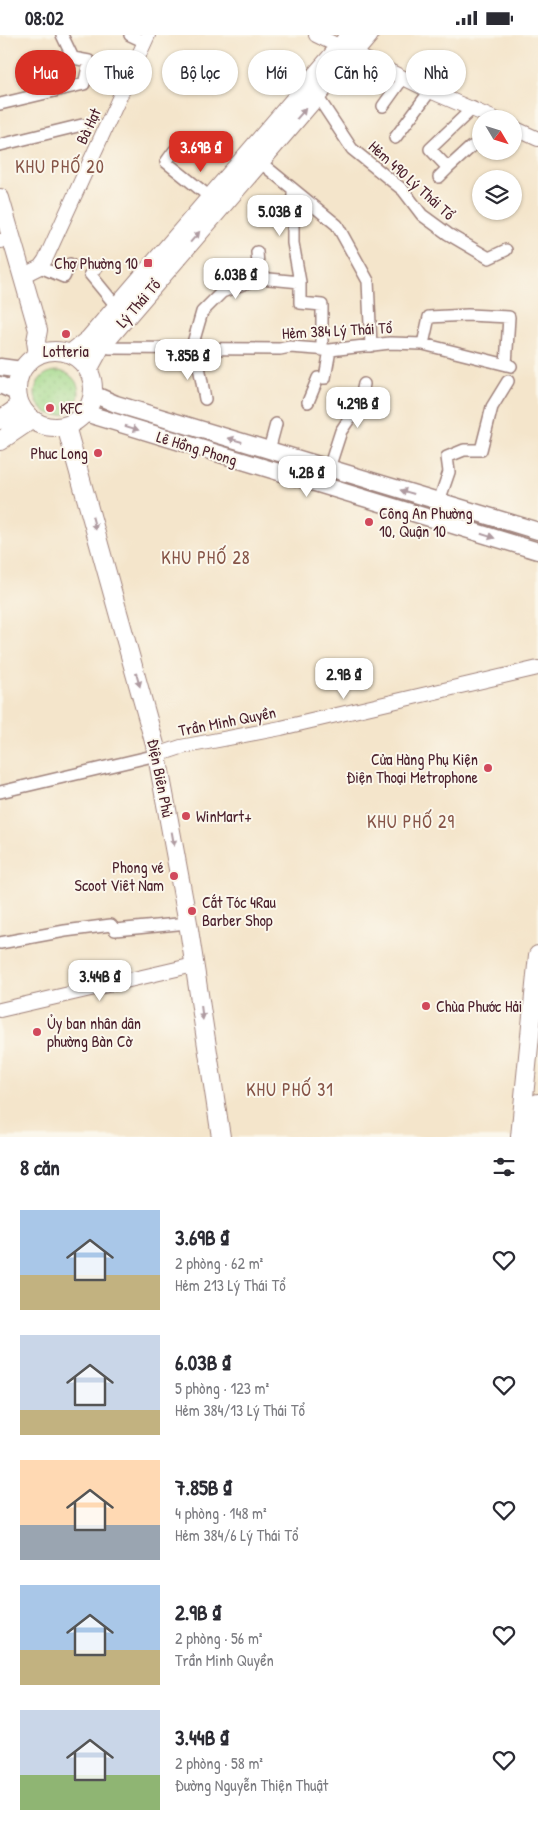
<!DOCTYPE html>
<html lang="vi">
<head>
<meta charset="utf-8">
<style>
	:root { --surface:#fff; --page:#f7f7f7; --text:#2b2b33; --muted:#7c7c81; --accent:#d93025 }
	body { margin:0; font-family:"Patrick Hand",sans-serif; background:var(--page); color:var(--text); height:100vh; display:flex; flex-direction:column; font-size:19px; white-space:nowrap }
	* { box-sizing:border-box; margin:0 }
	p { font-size:16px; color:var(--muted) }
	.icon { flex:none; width:28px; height:28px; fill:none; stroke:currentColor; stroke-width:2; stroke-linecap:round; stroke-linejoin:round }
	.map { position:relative; height:1102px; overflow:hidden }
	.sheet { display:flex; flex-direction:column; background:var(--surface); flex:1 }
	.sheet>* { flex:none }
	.top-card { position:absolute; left:15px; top:15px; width:509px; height:45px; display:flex; gap:10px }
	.needle { width:32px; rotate:128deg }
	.tools { position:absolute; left:472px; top:75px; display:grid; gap:10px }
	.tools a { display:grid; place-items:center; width:50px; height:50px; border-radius:50%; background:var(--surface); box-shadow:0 1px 4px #0004; font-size:25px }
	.price { position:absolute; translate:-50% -42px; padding:0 11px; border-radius:10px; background:#fff; color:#222; font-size:16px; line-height:32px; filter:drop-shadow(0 1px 2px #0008) }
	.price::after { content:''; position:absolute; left:50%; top:30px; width:15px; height:11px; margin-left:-8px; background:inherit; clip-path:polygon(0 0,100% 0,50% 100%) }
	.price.selected { background:var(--accent); color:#fff }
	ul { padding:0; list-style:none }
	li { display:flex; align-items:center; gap:15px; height:125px; padding:0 20px }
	li span { display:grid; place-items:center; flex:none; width:140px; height:100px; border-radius:0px; color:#555 }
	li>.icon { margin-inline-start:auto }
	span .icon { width:60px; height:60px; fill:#fffc; stroke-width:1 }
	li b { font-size:21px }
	h2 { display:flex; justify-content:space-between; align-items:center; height:60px; padding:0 20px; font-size:21px }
	.pill { padding:0 18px; border-radius:22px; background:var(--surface); box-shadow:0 1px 4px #0004; font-size:18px; line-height:45px }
	.pill.selected { background:var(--accent); color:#fff }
	.status { display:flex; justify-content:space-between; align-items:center; height:35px; padding:0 25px; background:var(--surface); direction:ltr }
	.status svg { height:14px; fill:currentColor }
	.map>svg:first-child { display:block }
</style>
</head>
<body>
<div class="status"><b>08:02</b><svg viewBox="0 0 49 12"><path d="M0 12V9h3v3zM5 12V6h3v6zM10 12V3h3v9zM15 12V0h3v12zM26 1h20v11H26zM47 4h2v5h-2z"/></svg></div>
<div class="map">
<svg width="538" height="1102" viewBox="0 0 538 1102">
	<defs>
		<pattern id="grass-dots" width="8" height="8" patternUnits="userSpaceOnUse" patternTransform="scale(1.25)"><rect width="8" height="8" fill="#a2d88a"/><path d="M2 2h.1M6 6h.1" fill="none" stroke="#8db977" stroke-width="1.8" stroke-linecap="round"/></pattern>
	</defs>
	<rect width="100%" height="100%" fill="#fbf7ec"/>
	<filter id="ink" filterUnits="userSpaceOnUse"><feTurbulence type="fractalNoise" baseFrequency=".02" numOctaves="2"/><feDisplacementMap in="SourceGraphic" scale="10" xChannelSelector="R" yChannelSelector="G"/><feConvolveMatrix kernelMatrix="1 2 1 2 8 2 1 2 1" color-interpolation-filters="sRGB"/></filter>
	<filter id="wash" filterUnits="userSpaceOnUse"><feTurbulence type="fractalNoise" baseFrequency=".0096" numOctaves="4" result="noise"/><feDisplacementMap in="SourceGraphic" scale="20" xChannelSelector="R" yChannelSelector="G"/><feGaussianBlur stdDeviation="1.12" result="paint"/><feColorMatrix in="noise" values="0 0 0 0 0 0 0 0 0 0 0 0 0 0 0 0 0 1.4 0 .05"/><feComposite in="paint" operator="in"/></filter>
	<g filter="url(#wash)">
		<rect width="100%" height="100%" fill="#f4e5cb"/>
		<path fill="url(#grass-dots)" stroke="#767c5a" d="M35 358a22 22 0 1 1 44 0a22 22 0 1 1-44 0Z"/>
	</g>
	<g filter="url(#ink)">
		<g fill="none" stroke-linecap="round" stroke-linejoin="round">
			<defs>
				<path id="minor" d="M62 0 73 23 89 26 86 41 100 42V46L126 52
					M130 0 145 7
					M317 61 352 114 403 155 422 180 448 199 489 223 506 215
					M0 69 84 49 86 41
					M383 71 403 43
					M395 103 430 56
					M0 110 82 90
					M174 116 166 127 211 163
					M260 127 337 190 368 246 371 311
					M448 133 471 112
					M439 142 448 133 430 114 473 73
					M293 155V208L300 247V268L322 270V315
					M257 217 259 243
					M40 232 64 242 70 229
					M97 232 90 239 117 272
					M104 308 110 313 280 314 290 312 330 315 390 308 423 309 511 331
					M423 309 429 282 468 280 509 282 506 330
					M191 315 202 277 222 257 259 243 300 247
					M196 315 205 364
					M308 367 318 343H325L330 315
					M269 415 276 389
					M329 433 341 396 360 368 364 349
					M439 466 449 437 447 422 464 415H481L492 372 508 346
					M0 757 157 720
					M0 908 65 896 111 890 115 895 188 888"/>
				<path id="tertiary" d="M316 0 430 56 495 84
					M514 93 538 104
					M0 206H1
					M22 241 40 232 45 225 148 0
					M157 720 181 712 281 693 538 633
					M0 975 194 930"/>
				<path id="secondary" d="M0 332 22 335
					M0 350 16 357
					M93 359 116 369 538 496
					M85 378 538 516"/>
				<path id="primary" d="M0 163 38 295 36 306 38 320
					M17 354a38 38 0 1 1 76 0a38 38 0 1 1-76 0Z
					M70 319 89 304 350 0
					M88 335 100 313 369 0
					M0 385 20 371
					M66 391 155 710 188 888 221 1102
					M0 406 31 385
					M520 1102 538 920
					M535 1102 538 1068"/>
			</defs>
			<use href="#minor" stroke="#9f827b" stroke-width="14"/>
			<use href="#tertiary" stroke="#9f827b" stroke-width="16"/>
			<use href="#secondary" stroke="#9f827b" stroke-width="19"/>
			<use href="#primary" stroke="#9f827b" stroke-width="20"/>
			<use href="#minor" stroke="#fff" stroke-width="11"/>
			<use href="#tertiary" stroke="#fff" stroke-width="14"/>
			<use href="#secondary" stroke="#fff" stroke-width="16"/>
			<use href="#primary" stroke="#fff" stroke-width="18"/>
		</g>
		<defs><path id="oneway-solid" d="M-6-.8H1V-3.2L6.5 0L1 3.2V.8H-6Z" transform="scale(1.25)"/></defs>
		<g fill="#ae9aa0">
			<use href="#oneway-solid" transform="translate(301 79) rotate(-49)"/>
			<use href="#oneway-solid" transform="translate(195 202) rotate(-49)"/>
			<use href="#oneway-solid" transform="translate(132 393) rotate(18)"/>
			<use href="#oneway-solid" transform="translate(235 405) rotate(-164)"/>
			<use href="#oneway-solid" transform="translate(407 457) rotate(-164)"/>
			<use href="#oneway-solid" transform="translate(94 488) rotate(75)"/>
			<use href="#oneway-solid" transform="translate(488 501) rotate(17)"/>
			<use href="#oneway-solid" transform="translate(138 645) rotate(74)"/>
			<use href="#oneway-solid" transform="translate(173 804) rotate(80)"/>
			<use href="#oneway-solid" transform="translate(202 978) rotate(83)"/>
		</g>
	</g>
	<g fill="#d1495b" stroke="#fbf7ec" stroke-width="2">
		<rect x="143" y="223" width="10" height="10" rx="2.5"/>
		<circle cx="66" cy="299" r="5"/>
		<circle cx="50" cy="373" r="5"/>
		<circle cx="98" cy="418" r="5"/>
		<circle cx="369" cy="487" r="5"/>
		<circle cx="488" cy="733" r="5"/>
		<circle cx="186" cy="781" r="5"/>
		<circle cx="174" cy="841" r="5"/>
		<circle cx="192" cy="876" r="5"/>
		<circle cx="426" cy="971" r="5"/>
		<circle cx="37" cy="997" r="5"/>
	</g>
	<g text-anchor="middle" stroke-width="4" stroke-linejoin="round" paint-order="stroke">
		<g font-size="16" fill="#4a1f2b" stroke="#fbf7ec">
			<text transform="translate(88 91) rotate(-65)" y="6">Bà Hạt</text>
			<text transform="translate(412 145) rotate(42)" y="6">Hẻm 490 Lý Thái Tổ</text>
			<text transform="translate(138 268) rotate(-49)" y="6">Lý Thái Tổ</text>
			<text transform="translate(337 295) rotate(-3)" y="6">Hẻm 384 Lý Thái Tổ</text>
			<text transform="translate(197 413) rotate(17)" y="6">Lê Hồng Phong</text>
			<text transform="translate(227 686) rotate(-11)" y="6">Trần Minh Quyền</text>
			<text transform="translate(161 743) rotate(79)" y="6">Điện Biên Phủ</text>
		</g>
		<g font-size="16" fill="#4a1f2b" stroke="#fbf7ec" text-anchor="start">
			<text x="138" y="234" text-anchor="end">Chợ Phường 10</text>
			<text x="66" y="322" text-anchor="middle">Lotteria</text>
			<text x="60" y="379">KFC</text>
			<text x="88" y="424" text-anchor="end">Phuc Long</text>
			<text x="379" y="484">Công An Phường<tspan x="379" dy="18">10, Quận 10</tspan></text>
			<text x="478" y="730" text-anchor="end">Cửa Hàng Phụ Kiện<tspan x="478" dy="18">Điện Thoại Metrophone</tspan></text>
			<text x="196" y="787">WinMart+</text>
			<text x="164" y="838" text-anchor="end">Phong vé<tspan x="164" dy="18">Scoot Viêt Nam</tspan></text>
			<text x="202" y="873">Cắt Tóc 4Rau<tspan x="202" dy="18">Barber Shop</tspan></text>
			<text x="436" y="977">Chùa Phước Hải</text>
			<text x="47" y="994">Ủy ban nhân dân<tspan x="47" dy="18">phường Bàn Cờ</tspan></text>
		</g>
		<g font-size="18" letter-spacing="1" fill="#865447" stroke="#fbf7ec">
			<text x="60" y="138">KHU PHỐ 20</text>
			<text x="206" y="529">KHU PHỐ 28</text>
			<text x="411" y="793">KHU PHỐ 29</text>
			<text x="290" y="1061">KHU PHỐ 31</text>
		</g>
	</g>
</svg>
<div class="tools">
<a><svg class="needle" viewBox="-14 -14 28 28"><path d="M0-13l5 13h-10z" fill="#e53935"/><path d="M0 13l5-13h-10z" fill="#7c7c81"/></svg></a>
<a><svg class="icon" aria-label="layers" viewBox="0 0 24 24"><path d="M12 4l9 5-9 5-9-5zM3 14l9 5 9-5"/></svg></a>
</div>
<b class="price selected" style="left:201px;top:138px">3.69B ₫</b>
<b class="price" style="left:280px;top:202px">5.03B ₫</b>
<b class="price" style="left:236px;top:265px">6.03B ₫</b>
<b class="price" style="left:188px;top:346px">7.85B ₫</b>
<b class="price" style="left:358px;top:394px">4.29B ₫</b>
<b class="price" style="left:307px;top:463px">4.2B ₫</b>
<b class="price" style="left:344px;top:665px">2.9B ₫</b>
<b class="price" style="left:100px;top:967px">3.44B ₫</b>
<div class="top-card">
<a class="pill selected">Mua</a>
<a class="pill">Thuê</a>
<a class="pill">Bộ lọc</a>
<a class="pill">Mới</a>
<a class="pill">Căn hộ</a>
<a class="pill">Nhà</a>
</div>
</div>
<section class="sheet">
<h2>8 căn<svg class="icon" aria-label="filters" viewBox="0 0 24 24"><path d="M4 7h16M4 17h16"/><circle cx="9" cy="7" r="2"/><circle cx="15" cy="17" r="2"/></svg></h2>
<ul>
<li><span style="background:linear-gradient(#a9c7e8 65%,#c2b280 0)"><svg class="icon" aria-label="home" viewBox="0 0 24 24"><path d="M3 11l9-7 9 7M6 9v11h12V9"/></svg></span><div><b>3.69B ₫</b><p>2 phòng · 62 m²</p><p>Hẻm 213 Lý Thái Tổ</p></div><svg class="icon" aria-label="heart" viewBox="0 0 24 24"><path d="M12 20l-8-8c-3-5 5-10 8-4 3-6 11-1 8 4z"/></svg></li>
<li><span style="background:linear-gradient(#c9d6e8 75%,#c2b280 0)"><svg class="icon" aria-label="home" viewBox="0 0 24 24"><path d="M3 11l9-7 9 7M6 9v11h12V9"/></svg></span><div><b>6.03B ₫</b><p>5 phòng · 123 m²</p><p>Hẻm 384/13 Lý Thái Tổ</p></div><svg class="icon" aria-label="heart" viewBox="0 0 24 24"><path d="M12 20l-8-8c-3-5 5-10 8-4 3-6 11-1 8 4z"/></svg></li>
<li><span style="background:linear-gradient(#ffd9b3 65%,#9aa5b1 0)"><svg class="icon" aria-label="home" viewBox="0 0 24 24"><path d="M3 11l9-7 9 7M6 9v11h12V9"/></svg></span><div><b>7.85B ₫</b><p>4 phòng · 148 m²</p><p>Hẻm 384/6 Lý Thái Tổ</p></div><svg class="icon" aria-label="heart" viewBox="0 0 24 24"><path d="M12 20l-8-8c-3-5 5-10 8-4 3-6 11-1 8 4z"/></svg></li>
<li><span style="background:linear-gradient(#a9c7e8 65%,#c2b280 0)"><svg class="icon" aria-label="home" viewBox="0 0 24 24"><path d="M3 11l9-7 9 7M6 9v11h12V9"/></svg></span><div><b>2.9B ₫</b><p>2 phòng · 56 m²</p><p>Trần Minh Quyền</p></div><svg class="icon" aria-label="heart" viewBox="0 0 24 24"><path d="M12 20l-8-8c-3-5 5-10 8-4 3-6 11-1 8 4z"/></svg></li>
<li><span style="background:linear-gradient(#c9d6e8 65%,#8fb573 0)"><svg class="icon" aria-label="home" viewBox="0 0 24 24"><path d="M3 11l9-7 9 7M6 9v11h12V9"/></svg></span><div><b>3.44B ₫</b><p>2 phòng · 58 m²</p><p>Đường Nguyễn Thiện Thuật</p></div><svg class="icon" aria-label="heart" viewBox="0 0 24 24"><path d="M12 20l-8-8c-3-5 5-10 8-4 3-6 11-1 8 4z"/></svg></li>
</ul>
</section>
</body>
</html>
